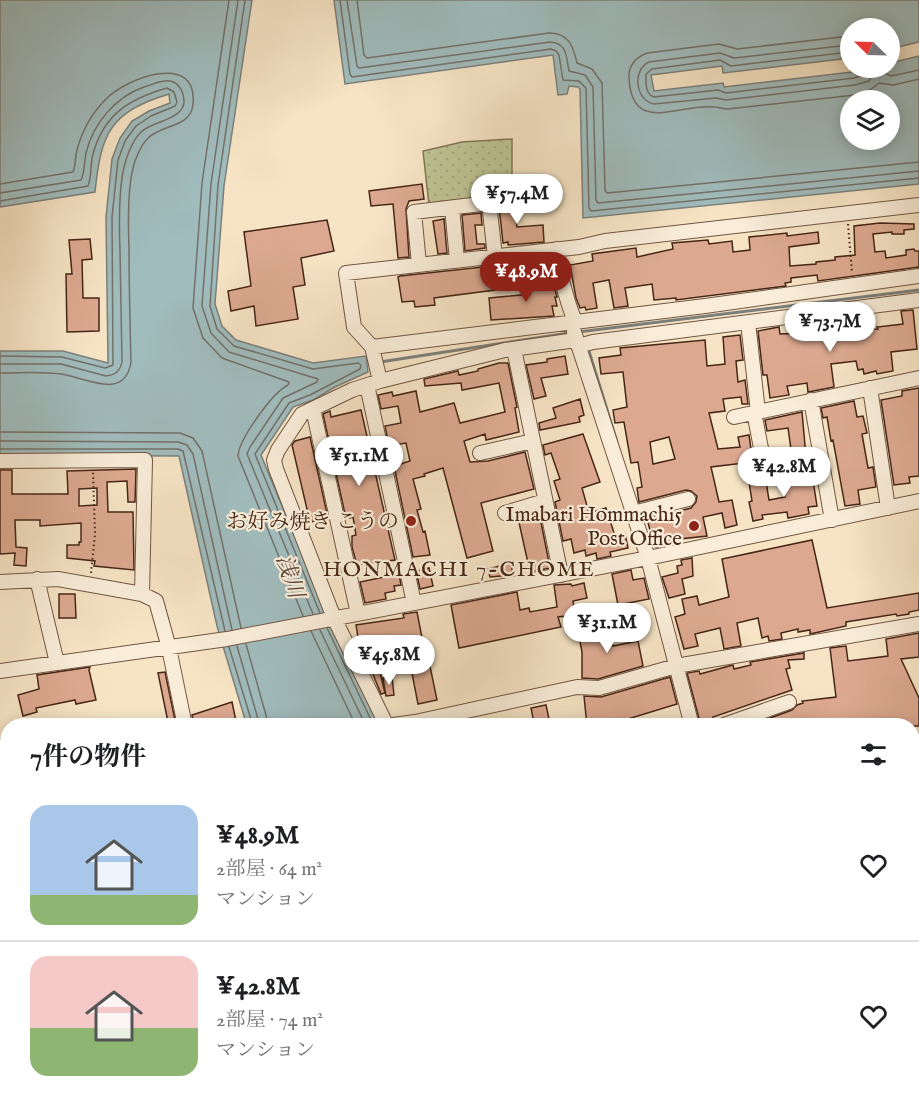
<!DOCTYPE html>
<html lang="ja">
<head>
<meta charset="utf-8">
<style>
	:root { --surface:#fff; --page:#f2f2f2; --text:#202124; --muted:#757577; --line:#e0e0e0; --accent:#8f2418 }
	body { margin:0; font-family:"IM FELL English","Noto Serif JP",serif; background:var(--page); color:var(--text); height:100vh; display:flex; flex-direction:column; font-size:22px; white-space:nowrap }
	* { box-sizing:border-box; margin:0 }
	p { font-size:20px; color:var(--muted) }
	.icon { flex:none; width:33px; height:33px; fill:none; stroke:currentColor; stroke-width:2; stroke-linecap:round; stroke-linejoin:round }
	.map { position:relative; flex:1; overflow:hidden }
	.sheet { position:absolute; left:0px; top:718px; width:920px; height:386px; display:flex; flex-direction:column; background:var(--surface); border-radius:24px 24px 0 0; box-shadow:0 3px 15px #0003 }
	.sheet>* { flex:none }
	.needle { width:39px; rotate:293deg }
	.buttons { position:absolute; left:840px; top:18px; display:grid; gap:12px }
	.buttons a { display:grid; place-items:center; width:60px; height:60px; border-radius:50%; background:var(--surface); box-shadow:0 3px 15px #0003; font-size:30px }
	.price { position:absolute; translate:-50% -51px; padding:0 14px; border-radius:21px; background:#fff; color:#222; font-size:20px; line-height:39px; filter:drop-shadow(0 2px 3px #0008) }
	.price::after { content:''; position:absolute; left:50%; top:36px; width:18px; height:14px; margin-left:-9px; background:inherit; clip-path:polygon(0 0,100% 0,50% 100%) }
	.price.selected { background:var(--accent); color:#fff }
	ul { padding:0; list-style:none }
	li { display:flex; align-items:center; gap:18px; height:150px; padding:0 30px }
	li+li { border-top:2px solid var(--line) }
	li span { display:grid; place-items:center; flex:none; width:168px; height:120px; border-radius:18px; color:#555 }
	li>.icon { margin-inline-start:auto }
	span .icon { width:72px; height:72px; fill:#fffc; stroke-width:1 }
	li b { font-size:26px }
	h2 { display:flex; justify-content:space-between; align-items:center; height:72px; padding:0 30px; font-size:26px }
	.map>svg:first-child { display:block }
</style>
</head>
<body>
<div class="map">
<svg width="919" height="1103" viewBox="0 0 919 1103">
	<defs>
		<pattern id="park-dots" width="8" height="8" patternUnits="userSpaceOnUse" patternTransform="scale(1.5)"><rect width="8" height="8" fill="#bdc494"/><path d="M2 2h.1M6 6h.1" fill="none" stroke="#a4a87f" stroke-width="1.8" stroke-linecap="round"/></pattern>
	</defs>
	<rect width="100%" height="100%" fill="#f6e4c5"/>
	<filter id="stains"><feTurbulence type="fractalNoise" baseFrequency=".00333" numOctaves="4"/><feColorMatrix values="0 0 0 0 .2 0 0 0 0 .09 0 0 0 0 .02 0 0 0 .5 -.17"/></filter>
	<radialGradient id="worn" r=".72"><stop offset=".6" stop-color="#630" stop-opacity="0"/><stop offset="1" stop-color="#630" stop-opacity=".3"/></radialGradient>
	<path fill="url(#park-dots)" stroke="#827555" stroke-width="1.5" d="M512 139V195L429 205 423 151 462 142Z
		M0 1083 7 1087 8 1096 26 1097 39 1103H0Z"/>
	<path fill="#a0bcbd" stroke="#7c807a" stroke-width="1.5" fill-rule="evenodd" d="M0 0H252L224 186 215 304 222 326 236 340 313 363 366 356 368 372 335 387 313 400 293 407 261 455 323 605 381 726H247L217 626 179 456 0 455V351H63L108 363 106 217 112 159 120 138 132 121 149 111 170 103 169 94C110 112 101 133 95 192L0 207Z
		M334 0H919V42L890 49V28H850V58L723 73 722 66 651 75 654 91 723 83 724 87 852 72 872 68H890V63L919 56V184L583 218 580 89 578 87 569 86 567 94 558 95 553 55 345 84ZM890 100V140H850V100Z
		M590 1097H635L639 1103H592Z"/>
	<g fill="none" stroke-linecap="round" stroke-linejoin="round">
		<path stroke="#73716a" stroke-width="1.5" d="M229 0 202 183 193 308 203 338 222 358 289 382 288 385C273 392 239 439 238 456L303 616
			M238 0 211 184 202 306 211 333 229 352 318 379 317 382 283 398 250 447 247 454 313 614
			M245 0 218 185 210 306 217 329 234 346 313 369 358 363 361 365 360 369 310 395 289 403 255 454 320 613
			M340 0 350 74 352 77 551 49 556 51 559 55 563 80 579 81 586 88 589 208 591 211 919 178
			M347 0 357 66 359 68 550 42C568 43 566 57 569 71L585 75 593 87 596 200 598 203 919 171
			M357 0 364 55 367 58 549 33C569 33 573 46 577 63L592 69 602 83 605 190 607 193 919 162
			M850 36 737 49 719 44 647 53C636 57 628 66 629 78 632 136 679 103 714 107 719 107 723 109 728 109L855 95 870 90 879 83 893 85 919 79
			M850 45 734 58 720 53 649 62C632 70 635 100 654 104L716 98 726 100 855 85 869 81 876 69 891 76 919 70
			M850 52 731 66 720 60 652 69 646 74C646 83 645 94 654 97L718 90 726 93 854 78 864 75 867 68
			M0 184 73 172C76 165 75 157 77 150 82 131 93 112 106 99 126 78 198 51 193 104 191 128 162 124 148 138 142 144 138 153 135 161 127 184 128 223 129 248 129 286 130 324 131 362 125 402 84 377 61 374 41 371 20 373 0 373
			M0 193 81 180C85 172 84 162 86 153 93 124 115 97 144 87 152 85 162 79 170 81 180 83 184 93 184 102 183 120 152 121 141 132 134 139 129 150 126 160 118 184 119 225 120 251 121 287 121 324 122 361 121 370 116 375 106 376L61 364H0
			M0 201 88 186C92 176 90 164 93 154 104 114 129 99 167 88L174 92 177 102 175 106 151 116 136 126 125 141 118 160 112 217 113 365 105 368 62 357 0 356
			M0 432 180 433 193 438 202 451 241 628
			M0 441 178 442 187 445 193 454 232 630
			M0 449H178L183 451 225 631
			M327 628 374 726
			M320 630 366 726
			M311 631 356 726
			M246 644 269 726
			M237 646 260 726
			M229 647 253 726"/>
		<path stroke="#7c807a" stroke-width="3" d="M578 332 919 290
			M588 348 617 442
			M380 362 569 333
			M912 932 919 930
			M0 1079 8 1083"/>
		<path stroke="#a0bcbd" stroke-width="20" d="M438 1103 439 1096"/>
	</g>
	<path fill="#dca990" stroke="#462616" stroke-width="1.5" fill-rule="evenodd" d="M422 184 424 199 409 201 406 209 409 257 398 258 393 204 371 206 369 191Z
		M513 195 517 227 543 225 544 242 508 245V242L503 243 498 197Z
		M481 213 482 225H475L477 244H485V248L465 251 462 215Z
		M444 219 447 253 438 254 433 221Z
		M327 220 334 251 301 258 305 285 293 287 298 319 256 326 254 306 231 311 228 291 251 286 244 232Z
		M880 223 914 224V229L904 230V234H892V232L873 234 875 252 885 251 886 258 906 255V250L914 249 915 251H919V267L818 281 817 275 791 278V282L785 283 786 286 676 300V298L654 300 652 284 625 288 628 306 614 308 609 280 593 283 597 308 586 310 585 307 580 308 576 298 570 265 593 261 592 254 636 248 637 257 673 249 672 243 708 240 709 244 732 241 733 252 750 250 749 237 787 233V236L818 232 819 243 789 247 790 266 816 264V262L835 260V257L855 255 854 226Z
		M90 239 92 259 82 260 83 298H99V331L67 332 66 274H72L69 240Z
		M492 266 495 290 434 298 435 305 415 307 414 301 402 302 398 277 400 276Z
		M552 279 557 297H555L557 306H552L554 316 491 320 489 298 530 294 528 283Z
		M913 310 917 349 891 352 893 371 877 374 876 371 864 374 863 369 858 370 856 361 831 364 834 387 808 392 807 383 787 386 789 395 770 398 767 375H763L758 331 779 327 780 334 804 333V336L830 334 829 321 839 320V330L878 329 877 327 903 324 901 311Z
		M740 335 743 360 736 361 738 382 745 380 748 404H742L741 397 723 399 725 411 709 413 718 449 740 447 738 437 749 435 755 477 746 478 744 463 711 467 719 502 732 500 737 525 725 528 722 513 703 517 707 536 671 540 672 544 656 547 653 530H650L647 519 691 508 696 502 697 496 691 491 686 490 639 502 637 488 642 487 638 462 631 463 624 422 615 423 613 410 627 407 623 372 601 374 599 358 621 355 620 348 705 340 707 366 725 364 723 337ZM669 437 675 459 653 464 650 442Z
		M565 356 568 374 541 378 546 396 534 399 526 365 547 362V359Z
		M499 363H508L517 407 515 408 519 432 486 440 485 434 464 441 470 462 488 461 525 452 534 489 481 503 493 551 467 558 443 468 424 474 425 476 413 479 421 509 417 510 423 532 425 531 430 555 413 557 394 466 410 461 406 443 389 446 385 426 401 423 398 406 381 409 378 395 392 392 393 396 416 391 420 412 454 403 460 423 505 412 499 383 462 390 461 383 425 386 424 379 458 371 459 375 478 371V369Z
		M919 388V476L909 477 910 483 894 485 881 400 902 396V391Z
		M580 399 584 415 579 417 580 422 540 430 539 423 556 418 553 408Z
		M854 401 857 417 863 416 867 433 862 434 868 468 873 467 876 487 858 490 860 504 845 506 833 440 831 441 827 417 823 418 821 408Z
		M361 410 395 560 357 565 352 547V536L356 535 353 517 350 518V513L345 514 323 414 330 411 331 417Z
		M802 412 806 457 779 462 777 451 791 449 788 428 767 431 765 420Z
		M583 434 600 482 582 488 589 513 606 508 615 536 625 534 628 548 610 552 611 556 597 559 596 553 586 556 585 550 574 553 571 539 563 541 555 502 560 500 554 481 560 479 551 453 545 455 543 445Z
		M310 437 328 518 310 522 292 445 295 441Z
		M136 469 135 502H128L127 481 107 482 108 512H133L134 570 94 566 95 561 67 558V545H79V542H81V523L40 526V520H15L16 547 27 548 26 566 14 565 15 553 0 554V470H12V494H68L67 471ZM97 488V505L79 506V489Z
		M812 474 817 506 808 507 809 514 788 518 787 512 762 515 763 519 753 521 749 502 752 501 749 482 763 480 766 481 769 500 785 497 782 480Z
		M539 512 550 568 530 572 518 518Z
		M812 540 827 608 919 593V610L909 612V614L897 616 896 614 846 622V626L810 634V630L798 632V629L781 633 782 639 769 641 768 636 762 638 758 618 737 623 741 646 724 649 720 628 695 634 698 646 684 649 675 617 685 614 682 599 697 596 699 605 729 597 722 559Z
		M692 558 693 576 682 579 685 594 669 598 662 577 678 573 677 566 682 565 681 560Z
		M511 563 513 575 490 577 488 569Z
		M429 568 433 586 420 589 416 571Z
		M631 570 633 580 644 578 649 599 618 605 612 574Z
		M399 574 401 585 394 586 395 591 385 593 386 599 365 603 360 582Z
		M584 583 587 598 573 601 575 615 558 617 561 627 459 648 451 605 517 592 520 610 529 608 530 612 557 607 554 585 571 584 572 586Z
		M59 594H75L76 618H59Z
		M417 612 423 643 425 642 437 700 418 704 406 642 374 647 385 693 381 694 368 662 365 661 364 649 360 650 356 625 404 618 403 614Z
		M609 626 613 646 638 641 643 666 598 679 582 678V652L578 631Z
		M919 633V657L901 659 919 698V726H748L792 710 797 705 803 703 802 701 836 697 830 648 846 646 848 661 888 656 886 639Z
		M804 653V659L788 660 790 668 786 669 792 690 713 717 712 724 701 726 687 673 699 671 700 674 733 665 734 669 751 665 750 662Z
		M90 667 89 670 96 700 76 704 75 700 36 708 37 712 23 716 18 695 39 689 37 675Z
		M165 672 175 720 168 722 158 673Z
		M392 677 394 695 386 696 383 678Z
		M670 677 677 704 605 726H587L584 696 601 697Z
		M232 702 237 726H206L205 723 194 726 192 715Z
		M546 705 549 719 534 723 531 708Z"/>
	<g fill="none" stroke-linecap="round" stroke-linejoin="round">
		<defs>
			<path id="minor" d="M452 208 457 260
				M557 249C559 275 566 298 575 322
				M419 264 414 212 489 203 495 256
				M748 322 758 412
				M574 332 648 558 692 726
				M578 346 593 342 919 300
				M372 347 705 306 919 276
				M514 349 561 575
				M380 381 372 347 354 327 346 273 579 247 605 241 919 205
				M367 385 414 603
				M870 388 888 508
				M811 400 832 520
				M313 409 358 614
				M754 412 765 469 769 473 822 463
				M734 417 919 378
				M480 453 533 441
				M0 461 145 460 142 594
				M505 513 545 501
				M633 513 688 499
				M37 579 57 663
				M0 582 58 579 142 594 156 601 169 648 185 726
				M0 671 227 639 648 558 919 501
				M386 726 415 722 577 687 599 688 676 666 919 624
				M387 726 334 618 276 469 274 460 278 450 302 414 352 390 380 381 505 350 576 340
				M721 726 789 702
				M0 746 8 745
				M0 818 8 817
				M912 831 919 829
				M912 944 919 942
				M0 955 8 954
				M306 1096 308 1103
				M585 1096 588 1103
				M651 1096 656 1103
				M738 1096 741 1103
				M182 1103 203 1096
				M371 1103 373 1102
				M430 1103 431 1096"/>
			<path id="highway" d="M0 1065 8 1068
				M62 1096 75 1103"/>
		</defs>
		<use href="#minor" stroke="#725642" stroke-width="16"/>
		<use href="#highway" stroke="#462616" stroke-width="22"/>
		<path stroke="#462616" stroke-width="2" stroke-dasharray="1.5 3" stroke-linecap="butt" d="M848 224 852 273
			M91 573 95 534 93 471
			M114 1103H116"/>
		<use href="#minor" stroke="#f9edd9" stroke-width="14"/>
		<use href="#highway" stroke="#f6e4c5" stroke-width="20"/>
	</g>
	<g fill="#8f2418" stroke="#f9edd9" stroke-width="2">
		<circle cx="411" cy="521" r="6"/>
		<circle cx="694" cy="526" r="6"/>
	</g>
	<g text-anchor="middle" stroke-width="4.5" stroke-linejoin="round" paint-order="stroke">
		<g font-size="21" fill="#462616" stroke="#f9edd9" text-anchor="end">
			<text x="682" y="521">Imabari Hommachi5<tspan x="682" dy="24">Post Office</tspan></text>
			<text x="399" y="528">お好み焼き こうの</text>
		</g>
		<g font-size="22" letter-spacing="1.5" fill="#462616" stroke="#f9edd9">
			<text x="459" y="576">HONMACHI 7-CHOME</text>
		</g>
		<g font-size="22" font-style="italic" fill="#5c4c40" stroke="#f9edd9">
			<text transform="translate(291 576) rotate(72)" y="8">浅川</text>
		</g>
	</g>
	<rect width="100%" height="100%" filter="url(#stains)"/>
	<rect width="100%" height="100%" fill="url(#worn)"/>
</svg>
<div class="buttons">
<a><svg class="needle" viewBox="-14 -14 28 28"><path d="M0-13l5 13h-10z" fill="#e53935"/><path d="M0 13l5-13h-10z" fill="#757577"/></svg></a>
<a><svg class="icon" aria-label="layers" viewBox="0 0 24 24"><path d="M12 4l9 5-9 5-9-5zM3 14l9 5 9-5"/></svg></a>
</div>
<b class="price" style="left:517px;top:225px">¥57.4M</b>
<b class="price selected" style="left:526px;top:303px">¥48.9M</b>
<b class="price" style="left:830px;top:353px">¥73.7M</b>
<b class="price" style="left:359px;top:487px">¥51.1M</b>
<b class="price" style="left:784px;top:498px">¥42.8M</b>
<b class="price" style="left:607px;top:654px">¥31.1M</b>
<b class="price" style="left:389px;top:686px">¥45.8M</b>
<section class="sheet">
<h2>7件の物件<svg class="icon" aria-label="filters" viewBox="0 0 24 24"><path d="M4 7h16M4 17h16"/><circle cx="9" cy="7" r="2"/><circle cx="15" cy="17" r="2"/></svg></h2>
<ul>
<li><span style="background:linear-gradient(#a9c7e8 75%,#8fb573 0)"><svg class="icon" aria-label="home" viewBox="0 0 24 24"><path d="M3 11l9-7 9 7M6 9v11h12V9"/></svg></span><div><b>¥48.9M</b><p>2部屋 · 64 m²</p><p>マンション</p></div><svg class="icon" aria-label="heart" viewBox="0 0 24 24"><path d="M12 20l-8-8c-3-5 5-10 8-4 3-6 11-1 8 4z"/></svg></li>
<li><span style="background:linear-gradient(#f6c9c9 60%,#8fb573 0)"><svg class="icon" aria-label="home" viewBox="0 0 24 24"><path d="M3 11l9-7 9 7M6 9v11h12V9"/></svg></span><div><b>¥42.8M</b><p>2部屋 · 74 m²</p><p>マンション</p></div><svg class="icon" aria-label="heart" viewBox="0 0 24 24"><path d="M12 20l-8-8c-3-5 5-10 8-4 3-6 11-1 8 4z"/></svg></li>
</ul>
</section>
</div>
</body>
</html>
